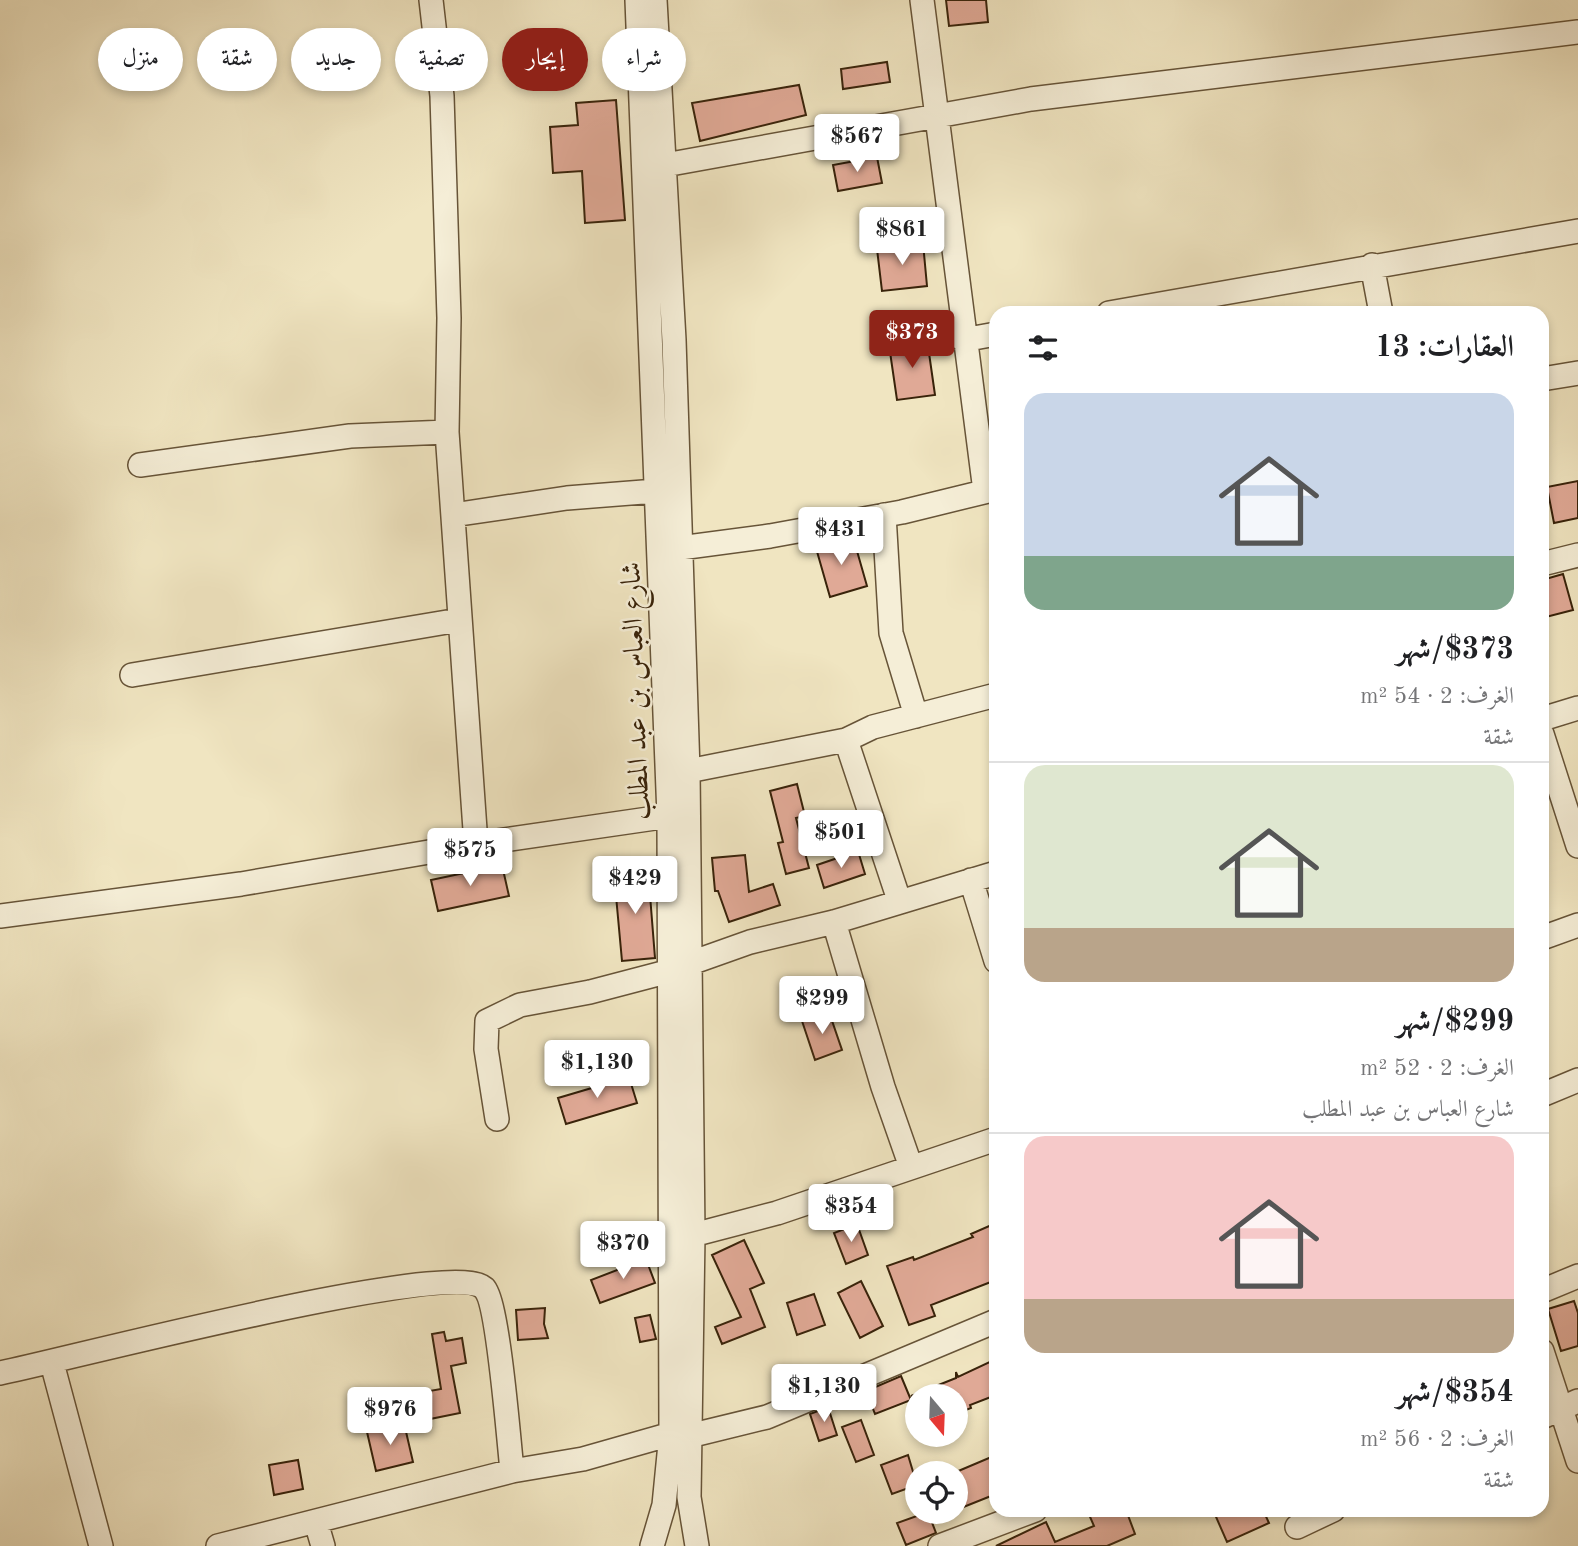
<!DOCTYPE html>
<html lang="ar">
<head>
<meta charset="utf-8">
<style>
	:root { --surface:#fff; --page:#f6f6f6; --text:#202124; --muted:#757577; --line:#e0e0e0; --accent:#8f2418 }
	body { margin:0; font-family:"Old Standard TT",Amiri,serif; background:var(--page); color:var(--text); direction:rtl; height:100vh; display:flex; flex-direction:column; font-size:26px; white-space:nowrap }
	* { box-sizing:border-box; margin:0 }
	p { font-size:23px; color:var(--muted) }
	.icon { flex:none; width:38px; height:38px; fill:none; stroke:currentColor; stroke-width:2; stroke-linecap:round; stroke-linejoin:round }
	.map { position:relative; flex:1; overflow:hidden; direction:ltr }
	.panel { position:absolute; left:989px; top:306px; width:560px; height:1211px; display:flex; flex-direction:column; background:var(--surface); border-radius:21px; box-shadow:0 4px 10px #0003; direction:rtl }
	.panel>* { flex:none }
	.hud { position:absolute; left:21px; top:28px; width:665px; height:63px; direction:rtl; display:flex; gap:14px }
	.needle { width:46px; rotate:161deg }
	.controls { position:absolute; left:905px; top:1384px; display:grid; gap:14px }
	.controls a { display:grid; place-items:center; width:63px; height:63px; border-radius:50%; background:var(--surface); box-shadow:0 4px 10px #0003; font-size:35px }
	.price { position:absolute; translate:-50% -60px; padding:0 16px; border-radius:7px; background:#fff; color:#222; font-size:23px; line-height:46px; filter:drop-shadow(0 2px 4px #0008) }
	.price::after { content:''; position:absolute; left:50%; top:42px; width:21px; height:16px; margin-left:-10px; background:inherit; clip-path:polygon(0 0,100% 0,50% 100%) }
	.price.on { background:var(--accent); color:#fff }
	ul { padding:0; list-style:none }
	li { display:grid; align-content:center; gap:14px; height:371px; padding:0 35px }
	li+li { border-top:2px solid var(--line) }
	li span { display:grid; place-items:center; height:217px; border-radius:21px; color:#555 }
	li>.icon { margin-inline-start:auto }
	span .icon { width:126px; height:126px; fill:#fffc; stroke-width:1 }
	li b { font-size:30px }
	h2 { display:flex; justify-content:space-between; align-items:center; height:84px; padding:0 35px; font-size:30px }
	.chip { padding:0 24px; border-radius:32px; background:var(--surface); box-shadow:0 4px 10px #0003; font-size:24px; line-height:63px }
	.chip.on { background:var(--accent); color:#fff }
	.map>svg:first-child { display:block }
</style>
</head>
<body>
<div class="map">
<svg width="1578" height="1546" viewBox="0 0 1578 1546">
	<rect width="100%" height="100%" fill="#f0e5c1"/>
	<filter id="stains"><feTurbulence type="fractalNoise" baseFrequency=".00286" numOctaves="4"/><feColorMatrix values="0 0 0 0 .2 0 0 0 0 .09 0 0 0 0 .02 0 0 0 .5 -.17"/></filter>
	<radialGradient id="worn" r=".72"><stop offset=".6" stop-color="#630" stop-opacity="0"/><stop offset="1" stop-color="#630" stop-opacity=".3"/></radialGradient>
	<path fill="#e0a996" stroke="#39230a" stroke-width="2" d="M946 0H986L988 22 949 26Z
		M887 62 890 82 843 89 841 69Z
		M799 85 806 115 700 141 692 103Z
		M616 100 625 220 585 223 582 171 553 173 550 127 578 125 576 103Z
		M877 157 882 183 838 191 833 165Z
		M923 243 927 286 882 291 877 249Z
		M927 339 935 395 897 400 889 345Z
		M1578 481V518L1554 523 1547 487Z
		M853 537 867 586 830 597 816 548Z
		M1563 574 1573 610 1542 618V580Z
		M797 784 805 816 796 818 809 868 786 874 778 843 783 842 770 791Z
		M858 851 865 874 824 888 817 865Z
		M745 855 749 892 773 884 780 905 729 922 718 891H715L712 858Z
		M502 865 509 896 438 911 431 880Z
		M648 870 655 958 622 961 614 874Z
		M829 1012 842 1050 815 1060 802 1021Z
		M629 1077 637 1103 566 1124 558 1098Z
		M996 1223V1280L931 1305 935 1316 909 1325 887 1266 913 1257 914 1260 973 1237 971 1234Z
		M857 1224 868 1255 846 1264 834 1233Z
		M744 1240 764 1283 750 1289 765 1327 722 1344 715 1327 741 1317 712 1255Z
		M646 1259 655 1283 600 1303 591 1280Z
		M861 1281 883 1326 860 1338 838 1293Z
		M814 1294 825 1325 797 1335 787 1303Z
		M1574 1301 1578 1313V1346L1561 1351 1548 1309Z
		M545 1308 544 1324 548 1338 518 1340 516 1310Z
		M650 1315 656 1339 640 1342 635 1318Z
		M444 1332 446 1341 462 1338 466 1363 451 1366 460 1413 430 1419 424 1392 441 1389 432 1334Z
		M996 1359V1395L970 1405 971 1408 956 1414V1396H911L956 1378V1372L958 1377Z
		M901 1376 911 1400 875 1414 866 1391Z
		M828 1407 837 1435 819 1441 810 1414Z
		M861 1420 874 1455 856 1462 842 1427Z
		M404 1423 413 1462 376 1471 367 1432Z
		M908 1455 917 1485 892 1494 881 1465Z
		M996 1455V1494L956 1510V1472Z
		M298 1460 303 1489 274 1495 269 1465Z
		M1087 1510H1126L1135 1534 1107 1546H996L1046 1522 1055 1542 1094 1526Z
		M1213 1510H1263L1269 1523 1227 1542Z
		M928 1512 936 1533 906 1545 897 1523Z"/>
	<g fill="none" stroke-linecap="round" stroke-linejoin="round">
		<defs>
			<path id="minor" d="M431 0 442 96 449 318 447 432 476 844
				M637 0 669 816 671 1434 664 1505 652 1546
				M655 0 674 340 688 771 693 1235 689 1497 697 1546
				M922 0 985 491
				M665 165 1031 99 1578 32
				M1372 265 1381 313
				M1109 313 1578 231
				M963 340 996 334
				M1542 379 1578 373
				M140 465 350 436 447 432
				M453 515 567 498 656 491
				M884 515 891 633 916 716
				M680 548 770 536 902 512 996 489
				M1542 564 1578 555
				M132 675 459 620
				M1542 719 1578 708
				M1542 734 1578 846
				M846 740 899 900
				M688 771 846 740 873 727 996 695
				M971 880 996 961
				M0 916 241 884 476 844 669 816
				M834 922 883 1087 911 1167
				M1542 938 1578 925
				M688 964 750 942 834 922 996 873
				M1542 1095 1578 1080
				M497 1119 486 1049 487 1021 520 1005 590 992 670 971
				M693 1235 777 1213 996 1139
				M1542 1291 1578 1276
				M1542 1351 1578 1461
				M52 1363 101 1546
				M0 1373C65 1360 450 1258 484 1288 498 1302 509 1442 512 1471
				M1542 1417 1578 1401
				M689 1436 767 1417 996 1321
				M316 1522 323 1546
				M1297 1527 1333 1510
				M218 1546 512 1471 583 1459 671 1434
				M940 1546 1035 1510"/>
		</defs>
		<use href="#minor" stroke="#675438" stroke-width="26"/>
		<use href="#minor" stroke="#f5eed7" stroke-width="23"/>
	</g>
	<g text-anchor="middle" stroke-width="5" stroke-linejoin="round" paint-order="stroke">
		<g font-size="28" fill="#39230a" stroke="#f5eed7">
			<text transform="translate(634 691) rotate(-92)" y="10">شارع العباس بن عبد المطلب</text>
		</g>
	</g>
	<rect width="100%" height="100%" filter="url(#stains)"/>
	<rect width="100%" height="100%" fill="url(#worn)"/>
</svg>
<div class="controls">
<a><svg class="needle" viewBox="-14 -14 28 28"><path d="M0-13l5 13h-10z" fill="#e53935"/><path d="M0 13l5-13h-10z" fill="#757577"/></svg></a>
<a><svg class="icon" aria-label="locate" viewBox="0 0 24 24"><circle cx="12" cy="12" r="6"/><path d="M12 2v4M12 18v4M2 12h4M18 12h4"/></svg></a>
</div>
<b class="price" style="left:857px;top:174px">$567</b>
<b class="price" style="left:902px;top:267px">$861</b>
<b class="price on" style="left:912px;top:370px">$373</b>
<b class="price" style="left:841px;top:567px">$431</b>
<b class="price" style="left:841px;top:870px">$501</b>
<b class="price" style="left:470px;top:888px">$575</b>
<b class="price" style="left:635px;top:916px">$429</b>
<b class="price" style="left:822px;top:1036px">$299</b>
<b class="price" style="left:597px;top:1100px">$1,130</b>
<b class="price" style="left:851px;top:1244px">$354</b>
<b class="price" style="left:623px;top:1281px">$370</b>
<b class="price" style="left:824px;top:1424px">$1,130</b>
<b class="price" style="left:390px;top:1447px">$976</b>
<div class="hud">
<a class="chip">شراء</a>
<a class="chip on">إيجار</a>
<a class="chip">تصفية</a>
<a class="chip">جديد</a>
<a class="chip">شقة</a>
<a class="chip">منزل</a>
</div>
<section class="panel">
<h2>العقارات: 13<svg class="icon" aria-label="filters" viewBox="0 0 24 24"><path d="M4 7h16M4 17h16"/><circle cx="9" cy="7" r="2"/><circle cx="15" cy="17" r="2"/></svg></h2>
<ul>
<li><span style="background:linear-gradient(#c9d6e8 75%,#7fa58c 0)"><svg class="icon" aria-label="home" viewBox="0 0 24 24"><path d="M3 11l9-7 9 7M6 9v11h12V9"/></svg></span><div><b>$373/شهر</b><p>الغرف: 2 · 54 m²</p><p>شقة</p></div></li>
<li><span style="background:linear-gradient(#dfe7d0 75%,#b9a48a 0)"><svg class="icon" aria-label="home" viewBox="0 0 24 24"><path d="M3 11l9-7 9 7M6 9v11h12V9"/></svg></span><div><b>$299/شهر</b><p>الغرف: 2 · 52 m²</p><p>شارع العباس بن عبد المطلب</p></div></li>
<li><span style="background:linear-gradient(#f6c9c9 75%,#b9a48a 0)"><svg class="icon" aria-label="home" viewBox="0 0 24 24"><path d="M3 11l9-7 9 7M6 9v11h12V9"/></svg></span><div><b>$354/شهر</b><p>الغرف: 2 · 56 m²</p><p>شقة</p></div></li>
</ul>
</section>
</div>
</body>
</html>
